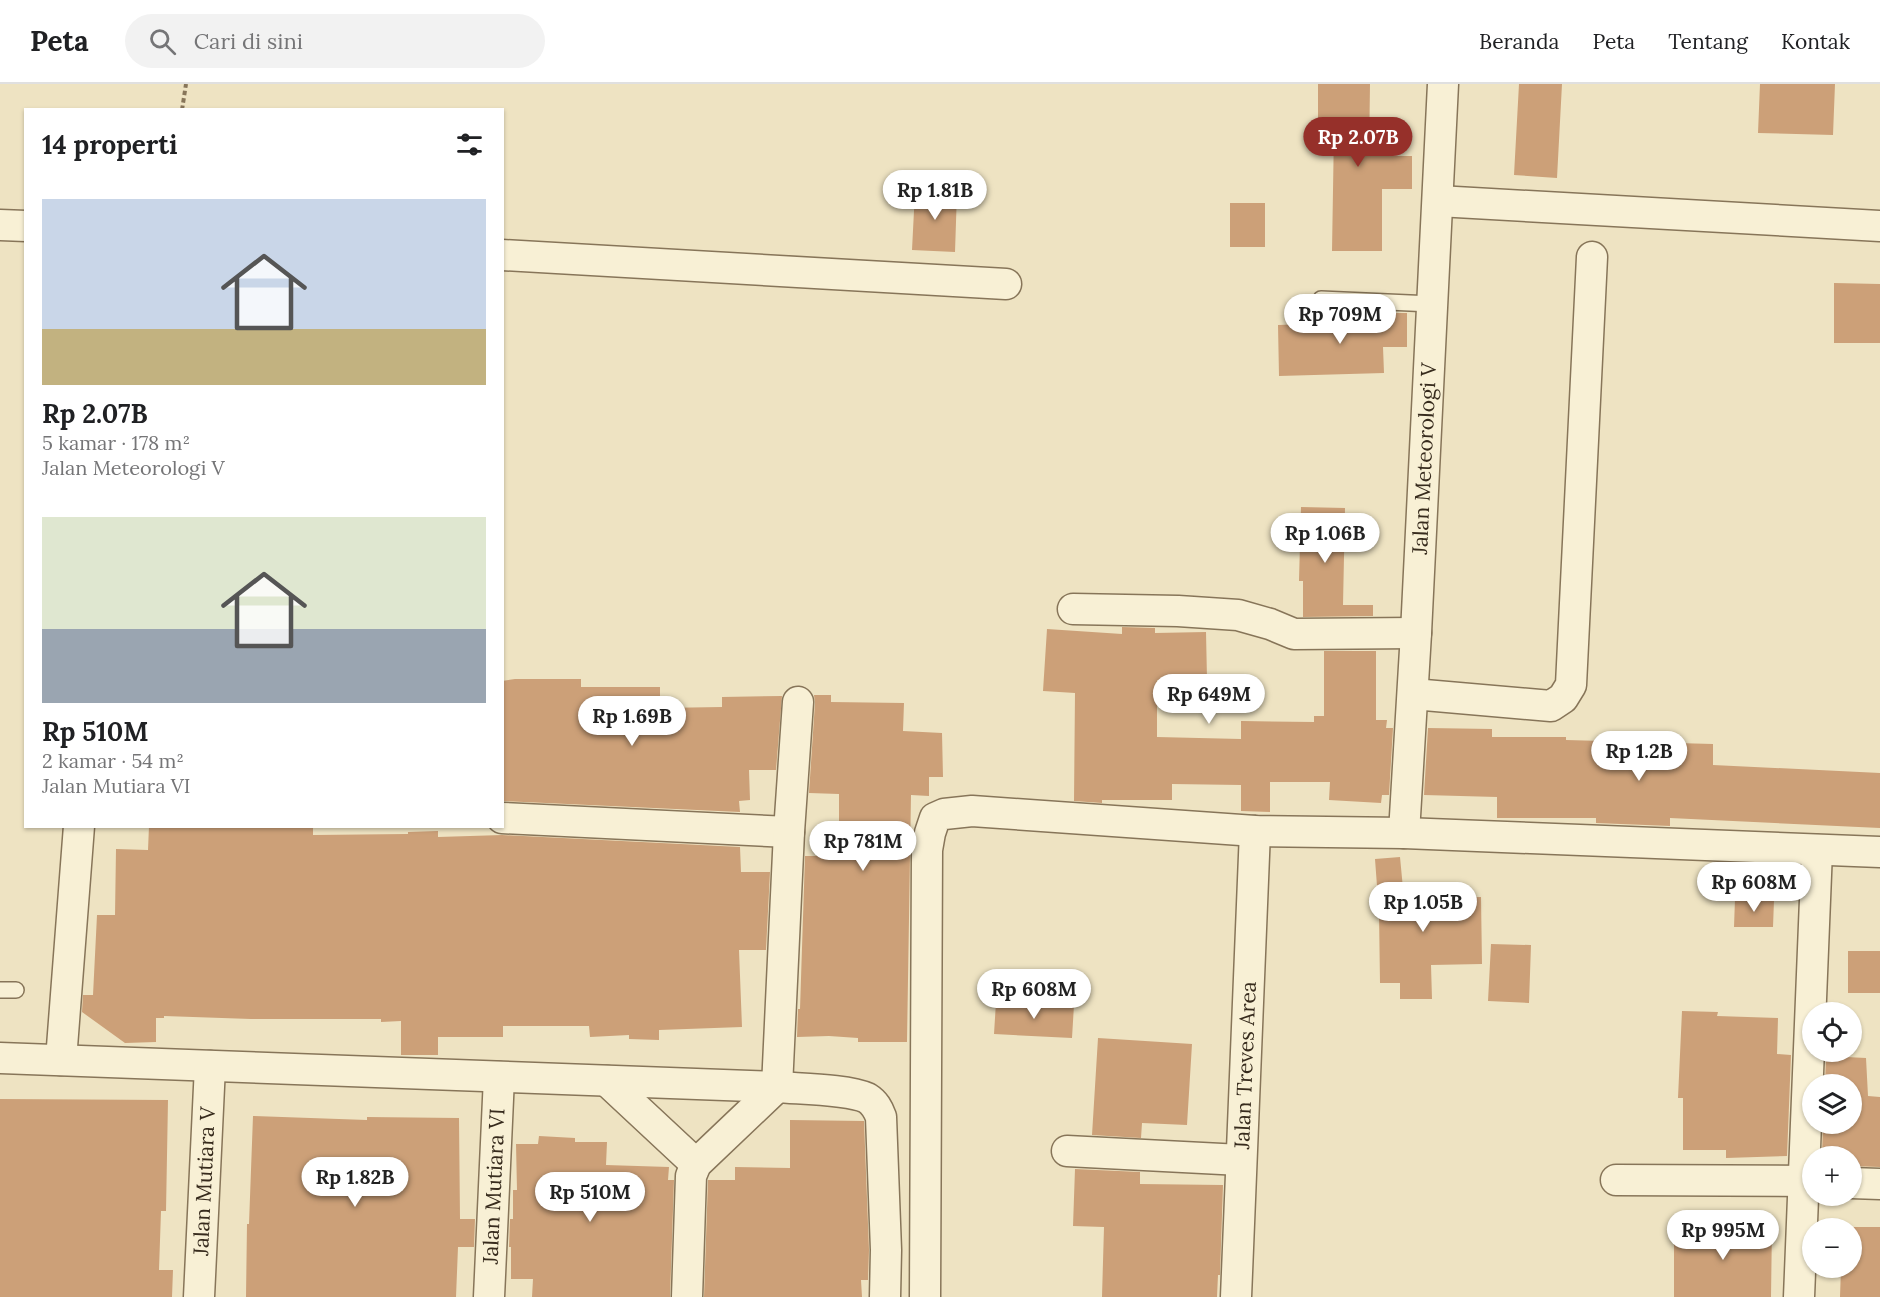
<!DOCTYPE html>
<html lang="id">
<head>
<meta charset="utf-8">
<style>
	:root { --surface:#fff; --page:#f2f2f2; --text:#202124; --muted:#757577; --line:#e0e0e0; --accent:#96302a }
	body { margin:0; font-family:Lora,serif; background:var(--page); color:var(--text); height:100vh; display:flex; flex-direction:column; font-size:22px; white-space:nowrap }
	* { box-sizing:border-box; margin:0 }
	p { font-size:20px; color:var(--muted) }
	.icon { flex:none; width:33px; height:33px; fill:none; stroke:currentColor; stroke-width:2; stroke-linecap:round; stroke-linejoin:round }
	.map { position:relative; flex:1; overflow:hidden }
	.drawer { position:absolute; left:24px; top:24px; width:480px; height:720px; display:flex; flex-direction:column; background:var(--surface); border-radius:0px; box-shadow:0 2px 4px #0004 }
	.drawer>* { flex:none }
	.buttons { position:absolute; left:1802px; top:918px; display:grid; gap:12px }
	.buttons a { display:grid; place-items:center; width:60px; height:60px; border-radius:50%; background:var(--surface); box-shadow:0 2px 4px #0004; font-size:30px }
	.price { position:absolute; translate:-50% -51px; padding:0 14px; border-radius:21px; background:#fff; color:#222; font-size:20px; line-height:39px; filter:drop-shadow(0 2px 3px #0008) }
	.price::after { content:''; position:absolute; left:50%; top:36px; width:18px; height:14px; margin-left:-9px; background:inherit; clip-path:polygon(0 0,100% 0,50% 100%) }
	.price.selected { background:var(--accent); color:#fff }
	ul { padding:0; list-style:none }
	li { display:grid; align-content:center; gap:12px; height:318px; padding:0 18px }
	li span { display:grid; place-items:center; height:186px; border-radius:0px; color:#555 }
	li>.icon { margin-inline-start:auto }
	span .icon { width:108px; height:108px; fill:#fffc; stroke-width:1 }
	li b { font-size:26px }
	h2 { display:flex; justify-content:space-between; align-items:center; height:72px; padding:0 18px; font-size:26px }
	header { display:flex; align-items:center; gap:36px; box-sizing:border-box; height:84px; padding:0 30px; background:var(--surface); border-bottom:2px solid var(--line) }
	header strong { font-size:28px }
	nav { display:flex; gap:33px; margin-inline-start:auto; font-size:21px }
	.search { width:420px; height:54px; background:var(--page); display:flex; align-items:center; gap:15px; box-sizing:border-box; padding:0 21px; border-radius:33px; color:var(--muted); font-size:22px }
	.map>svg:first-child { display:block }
</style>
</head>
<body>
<header>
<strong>Peta</strong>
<div class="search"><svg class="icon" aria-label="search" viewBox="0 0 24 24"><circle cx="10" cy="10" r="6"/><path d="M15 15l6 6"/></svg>Cari di sini</div>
<nav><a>Beranda</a><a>Peta</a><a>Tentang</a><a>Kontak</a></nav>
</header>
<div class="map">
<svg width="1880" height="1213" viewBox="0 0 1880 1213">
	<rect width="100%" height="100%" fill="#eee3c2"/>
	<path fill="#cca078" d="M1318 0H1370L1369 72H1412V105H1382V167H1332L1334 46H1318Z
		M1519 0H1562L1557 94 1514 91Z
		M1760 0H1835L1833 51 1758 49Z
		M915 107 957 108 955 168 912 166Z
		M1230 119H1265V163H1230Z
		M1834 199 1880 200V259H1834Z
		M1368 229H1407V263H1383L1384 289 1279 292 1278 241 1334 239V235H1368Z
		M1301 423 1345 424 1343 521H1373V532L1303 533V497H1299Z
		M1122 543 1155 544V549L1206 548 1207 595 1157 596V653L1241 655V637L1314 638V632H1324V567H1376V636H1387L1386 644H1393L1389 711H1382L1381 719 1329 716 1330 698H1270V728L1241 727V701L1172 700V716H1102V719L1074 717 1075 609 1043 607 1047 545 1122 550Z
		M515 595H581V603H660V624L722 623V613L782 612 776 686H749L750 716 739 717 740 728 502 717V597Z
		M814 611H831V618L904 619 903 647 942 649 943 693H929V712L911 711 907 958H858V954L829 952 797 953 798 925H800L805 772H839V710L809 709 815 619Z
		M1428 644 1492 645V653H1566V656L1713 660V681L1880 689V744L1670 734V742L1596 739V734H1497V713L1424 711Z
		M149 742H313V751L408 750V748L438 747V753L502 751 740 763 741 788H770L766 866H739L742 943 659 946V956L629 955V951L590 953 589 942H503V953H438V971H401V937L381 938V935H251L164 932V934H156V958L125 959 82 928 83 911H93L97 831H115L116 765 148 766Z
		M1400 773 1404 815 1481 813 1482 880 1431 881 1432 915H1400V899H1380L1379 829 1375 775Z
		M1735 815 1774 816 1773 843H1734Z
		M1491 860 1531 861 1529 919 1488 917Z
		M1848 867H1880V909H1848Z
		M996 918 1074 921 1072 954 994 950Z
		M1682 927 1718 928 1717 932 1778 934 1777 970 1791 971 1787 1072 1726 1074V1066H1683V1014H1678Z
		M1098 954 1192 960 1187 1041 1142 1039 1141 1054 1092 1051Z
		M1826 972 1866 974 1868 1012 1880 1013V1083L1851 1082V1072H1822L1823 1040H1851V1000H1825Z
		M0 1015 168 1016 166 1127H161L159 1186H173L172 1213H0Z
		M253 1032 367 1036V1033L459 1034 460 1135H475L474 1163H458L456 1213H246L247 1140H249Z
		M790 1036 864 1037 869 1166 868 1196H861L862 1213H704L708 1096H735V1083L790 1084Z
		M539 1052 575 1054V1058H607L606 1081 669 1083 668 1096H674L670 1213H532L533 1195H511V1163H509L510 1135H513V1106H517L516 1060H538Z
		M1075 1085 1140 1088V1100L1223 1101 1220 1191H1218L1217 1213H1102L1104 1143 1073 1142Z
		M1674 1140 1772 1142 1771 1213H1674Z
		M1841 1143H1880V1213H1840L1841 1184H1851V1144Z"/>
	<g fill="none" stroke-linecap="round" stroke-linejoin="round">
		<defs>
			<path id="service" d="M1321 215 1432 220
				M0 906H16"/>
			<g id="minor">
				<path d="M1438 117 1880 142"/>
				<path d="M0 141 26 142"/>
				<path d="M502 171 1006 200"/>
				<path d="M1073 525 1178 527 1238 531 1270 540 1294 550 1416 549"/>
				<path d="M1413 610 1551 622 1563 614 1571 601 1592 173"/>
				<path d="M502 734 789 748"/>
				<path id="s1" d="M1404 749 1416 549 1443 0"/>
				<path d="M0 974 777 1003C800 1005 848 1005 867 1014 875 1019 878 1025 881 1033L886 1166 885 1213"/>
				<path d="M61 976 79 742"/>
				<path d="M607 997 696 1080"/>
				<path d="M777 1003 789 748 798 618"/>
				<path d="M1067 1067 1241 1076"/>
				<path d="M1616 1096 1812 1097"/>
				<path d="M1851 1099 1880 1100"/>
				<path id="s2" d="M199 1213 210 982"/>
				<path id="s3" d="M489 1213 499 993"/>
				<path d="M687 1213 691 1092 696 1080 777 1003"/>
				<path d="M925 1213 927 766 930 749 935 734 944 730 972 727 1255 747 1404 749 1880 768"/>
				<path id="s4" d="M1236 1213 1255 747"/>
				<path d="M1799 1213 1817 766"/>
			</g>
		</defs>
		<use href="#service" stroke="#877559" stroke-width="18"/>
		<use href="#minor" stroke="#877559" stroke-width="33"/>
		<path stroke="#877559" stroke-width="4" stroke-dasharray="4.5 3" stroke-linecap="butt" d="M182 26 186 0"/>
		<use href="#service" stroke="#f8f0d5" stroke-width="15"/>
		<use href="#minor" stroke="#f8f0d5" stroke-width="30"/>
	</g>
	<g text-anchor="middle" stroke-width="4.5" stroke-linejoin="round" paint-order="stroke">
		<g font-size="21" fill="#372b1d" stroke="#f5edd1">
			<text dy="7" stroke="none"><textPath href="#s1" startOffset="375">Jalan Meteorologi V</textPath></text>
			<text dy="7" stroke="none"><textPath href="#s4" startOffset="232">Jalan Treves Area</textPath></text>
			<text dy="7" stroke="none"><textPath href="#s2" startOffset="116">Jalan Mutiara V</textPath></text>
			<text dy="7" stroke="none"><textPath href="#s3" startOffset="111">Jalan Mutiara VI</textPath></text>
		</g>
	</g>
</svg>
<div class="buttons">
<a><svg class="icon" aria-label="locate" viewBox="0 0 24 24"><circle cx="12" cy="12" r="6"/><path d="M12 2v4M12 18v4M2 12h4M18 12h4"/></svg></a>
<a><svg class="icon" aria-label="layers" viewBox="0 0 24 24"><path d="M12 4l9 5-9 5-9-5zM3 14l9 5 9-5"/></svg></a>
<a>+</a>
<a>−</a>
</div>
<b class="price selected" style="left:1358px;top:84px">Rp 2.07B</b>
<b class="price" style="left:935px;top:137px">Rp 1.81B</b>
<b class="price" style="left:1340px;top:261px">Rp 709M</b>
<b class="price" style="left:1325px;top:480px">Rp 1.06B</b>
<b class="price" style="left:1209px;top:641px">Rp 649M</b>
<b class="price" style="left:632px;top:663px">Rp 1.69B</b>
<b class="price" style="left:1639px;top:698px">Rp 1.2B</b>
<b class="price" style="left:863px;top:788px">Rp 781M</b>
<b class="price" style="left:1754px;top:829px">Rp 608M</b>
<b class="price" style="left:1423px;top:849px">Rp 1.05B</b>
<b class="price" style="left:1034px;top:936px">Rp 608M</b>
<b class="price" style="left:355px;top:1124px">Rp 1.82B</b>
<b class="price" style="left:590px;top:1139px">Rp 510M</b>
<b class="price" style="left:1723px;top:1177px">Rp 995M</b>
<section class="drawer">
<h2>14 properti<svg class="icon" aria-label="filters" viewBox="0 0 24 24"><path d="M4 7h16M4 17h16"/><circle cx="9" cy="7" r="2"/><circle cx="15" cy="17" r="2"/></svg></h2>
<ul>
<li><span style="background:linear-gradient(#c9d6e8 70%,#c2b280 0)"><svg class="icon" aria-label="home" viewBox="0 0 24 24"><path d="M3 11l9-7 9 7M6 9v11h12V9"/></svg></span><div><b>Rp 2.07B</b><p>5 kamar · 178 m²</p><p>Jalan Meteorologi V</p></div></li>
<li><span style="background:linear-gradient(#dfe7d0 60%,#9aa5b1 0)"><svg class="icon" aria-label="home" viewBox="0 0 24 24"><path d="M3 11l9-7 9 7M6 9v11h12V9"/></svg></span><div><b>Rp 510M</b><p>2 kamar · 54 m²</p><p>Jalan Mutiara VI</p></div></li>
</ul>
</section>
</div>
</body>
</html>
